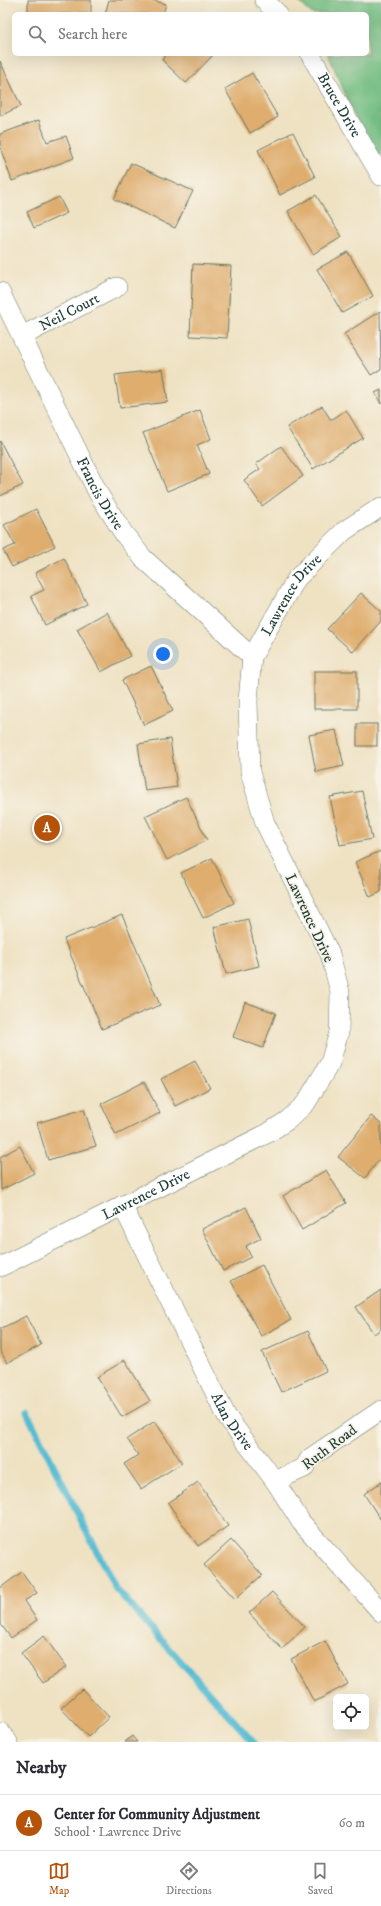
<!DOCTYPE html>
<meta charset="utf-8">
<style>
body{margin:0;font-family:"IM FELL DW Pica",serif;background:#f2f2f3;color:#2b2b33}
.controls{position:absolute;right:12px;bottom:12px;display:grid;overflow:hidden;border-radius:6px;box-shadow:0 4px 16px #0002}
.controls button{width:36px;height:36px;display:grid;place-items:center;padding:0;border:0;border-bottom:1px solid #e1e1e2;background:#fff;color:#2b2b33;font:20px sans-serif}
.you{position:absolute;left:163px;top:654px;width:14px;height:14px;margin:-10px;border:3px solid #fff;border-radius:50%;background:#1a73e8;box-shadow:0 0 0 6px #1a73e833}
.badge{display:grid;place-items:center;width:26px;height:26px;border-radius:50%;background:#b45309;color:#fff;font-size:13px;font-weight:700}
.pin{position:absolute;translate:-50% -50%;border:2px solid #fff;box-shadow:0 1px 4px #0006}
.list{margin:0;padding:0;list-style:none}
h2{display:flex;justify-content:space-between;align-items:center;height:52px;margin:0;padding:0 16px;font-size:17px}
h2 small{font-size:13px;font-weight:400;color:#7c7c81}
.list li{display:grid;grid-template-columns:26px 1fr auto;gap:12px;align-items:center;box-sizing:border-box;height:56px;padding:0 16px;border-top:1px solid #e1e1e2}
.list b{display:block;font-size:15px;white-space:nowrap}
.list p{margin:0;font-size:13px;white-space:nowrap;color:#7c7c81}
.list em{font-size:13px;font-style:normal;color:#7c7c81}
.icon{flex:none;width:22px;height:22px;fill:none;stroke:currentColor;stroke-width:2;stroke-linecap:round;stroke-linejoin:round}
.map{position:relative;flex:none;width:381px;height:1742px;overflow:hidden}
.search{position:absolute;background:#fff;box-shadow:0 4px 16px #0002;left:12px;right:12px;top:12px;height:44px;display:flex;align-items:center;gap:10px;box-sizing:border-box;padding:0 14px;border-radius:6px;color:#7c7c81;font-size:15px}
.sheet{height:108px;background:#fff}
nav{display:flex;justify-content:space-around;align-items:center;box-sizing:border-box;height:56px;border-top:1px solid #e1e1e2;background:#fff;font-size:11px;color:#7c7c81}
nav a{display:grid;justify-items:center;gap:2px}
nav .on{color:#b45309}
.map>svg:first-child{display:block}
</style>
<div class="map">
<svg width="381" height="1742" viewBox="0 0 381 1742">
<rect width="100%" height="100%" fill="#f7f3e8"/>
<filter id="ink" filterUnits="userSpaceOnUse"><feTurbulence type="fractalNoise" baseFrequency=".025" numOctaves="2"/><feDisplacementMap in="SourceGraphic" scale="8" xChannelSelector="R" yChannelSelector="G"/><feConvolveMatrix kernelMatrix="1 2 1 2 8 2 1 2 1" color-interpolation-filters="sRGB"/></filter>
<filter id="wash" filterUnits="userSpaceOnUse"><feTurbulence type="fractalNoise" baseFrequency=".012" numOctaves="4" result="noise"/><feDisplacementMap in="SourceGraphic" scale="16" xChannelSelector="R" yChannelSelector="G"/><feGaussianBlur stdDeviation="0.9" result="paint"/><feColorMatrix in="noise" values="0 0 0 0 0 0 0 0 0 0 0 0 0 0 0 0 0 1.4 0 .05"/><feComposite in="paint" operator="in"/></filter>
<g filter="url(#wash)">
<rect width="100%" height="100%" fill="#efe2c3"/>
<!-- forest -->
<path fill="#75bd82" stroke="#4a7d5b" d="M297,0h84v162l-27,-47 -26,-61h39v-40h-55z"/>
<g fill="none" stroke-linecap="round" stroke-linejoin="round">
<!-- stream -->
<path stroke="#55bcd2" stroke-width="7" d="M27,1413l89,176 137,153"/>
</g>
<g id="blocks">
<!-- building -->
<g fill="#dfad6e">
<rect x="28" y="0" width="63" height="14"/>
<path d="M109,0h43l14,4 -3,10h-58z"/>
<path d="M167,54h47l-28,29 -24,-23z"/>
<path d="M0,61l21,45 -21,10z"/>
<path d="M252,73l26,44 -28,16 -25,-44z"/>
<path d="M39,120l8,22 19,-6 8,22 -62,23 -12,-34v-13z"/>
<path d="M293,132l22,45 -35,18 -22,-45z"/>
<path d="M131,163l62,28 -18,37 -61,-29z"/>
<path d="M316,195l26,42 -29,17 -25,-43z"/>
<path d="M59,197l8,16 -33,15 -7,-16z"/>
<path d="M348,252l25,44 -31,17 -25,-44z"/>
<path d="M193,264l38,2 -4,72 -37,-2z"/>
<path d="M380,311l1,58 -10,6 -27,-41z"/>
<path d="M163,369l5,33 -48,6 -5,-33z"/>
<path d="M381,390v14l-6,-11z"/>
<path d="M322,406l9,14 15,-10 17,28 -50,31 -26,-42z"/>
<path d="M200,410l11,29 -14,6 12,29 -42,17 -24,-58z"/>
<path d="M0,441l23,44 -23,11z"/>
<path d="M281,446l22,30 -41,30 -18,-26 16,-11 -4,-5z"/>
<path d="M36,509l19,37 -43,21 -9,-17 12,-5 -11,-20z"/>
<path d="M64,558l23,46 -42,21 -14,-29 13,-6 -9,-17z"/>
<path d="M361,593l20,18v10l-28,31 -26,-23z"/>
<path d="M107,612l23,44 -29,16 -24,-43z"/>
<path d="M151,666l22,45 -29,14 -22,-45z"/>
<rect x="314" y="671" width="43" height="38"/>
<rect x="357" y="724" width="20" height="22"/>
<path d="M336,730l8,36 -28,6 -7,-37z"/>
<path d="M170,739l7,48 -32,4 -7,-47z"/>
<path d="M362,791l10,48 -32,6 -10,-48z"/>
<path d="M186,797l21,43 -40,20 -22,-44z"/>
<path d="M381,851v41l-11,5 -15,-35z"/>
<path d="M212,858l22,45 -31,15 -22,-45z"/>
<path d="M122,915l38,90 -58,24 -38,-90z"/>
<path d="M248,919l11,47 -33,8 -12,-47z"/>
<path d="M245,1002l31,11 -13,35 -30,-11z"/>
<path d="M195,1061l15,27 -35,18 -14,-27z"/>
<path d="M144,1082l16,31 -44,22 -15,-31z"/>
<path d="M84,1109l12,37 -48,14 -11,-37z"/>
<path d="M371,1116l10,8v33l-16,21 -27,-21z"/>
<path d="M20,1146l14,27 -33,17 -1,-33z"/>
<path d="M326,1170l20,33 -44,27 -19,-34z"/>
<path d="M246,1207l15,31 -15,8 5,11 -28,14 -21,-42z"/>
<path d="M262,1265l29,55 -30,16 -30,-55z"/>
<path d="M381,1290v39l-7,5 -18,-27z"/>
<path d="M26,1316l15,29 -34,18 -7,-13v-21z"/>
<path d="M308,1331l18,40 -45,21 -19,-40z"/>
<path d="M125,1360l25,41 -28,16 -25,-40z"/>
<path d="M155,1421l27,42 -41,26 -17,-25 14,-9 -11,-16z"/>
<path d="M198,1482l30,44 -30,20 -30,-43z"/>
<path d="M381,1482v38l-17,-26z"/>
<path d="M231,1540l31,35 -27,24 -31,-34z"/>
<path d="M22,1572l15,21 -13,8 13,19 -26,18 -11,-15v-35z"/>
<path d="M272,1592l33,35 -23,22 -33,-36z"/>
<path d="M44,1636l22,31 -23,16 -22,-30z"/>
<path d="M325,1641l23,43 -34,18 -23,-43z"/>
<path d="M82,1689l27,28 -21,20 -27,-29z"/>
<path d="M132,1736l5,6h-12z"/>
</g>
</g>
</g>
<g filter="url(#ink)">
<use href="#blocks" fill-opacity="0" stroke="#687766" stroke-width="1"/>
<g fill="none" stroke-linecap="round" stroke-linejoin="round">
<!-- minor casing -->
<g stroke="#687766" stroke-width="20">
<g id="minor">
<path d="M264,0l14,14"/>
<path id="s1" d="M310,54l71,122"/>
<path id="s2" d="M0,292l98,201 26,41 19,24 109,99"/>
<path id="s3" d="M22,336l95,-49"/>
<path id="s4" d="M122,1205l105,212 48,64 26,41 80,90"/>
<path id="s5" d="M0,1267l268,-134 20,-13 18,-17 24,-40 9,-31 1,-40 -10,-38 -65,-131 -15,-51 -2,-71 4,-44 45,-79 47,-47 37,-24"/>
<path d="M275,1481l29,-13 6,-10 71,-48"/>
<path d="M0,1732l8,10"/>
</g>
</g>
<!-- minor -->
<use href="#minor" stroke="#fff" stroke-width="19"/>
</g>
</g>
<g text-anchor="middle" stroke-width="3.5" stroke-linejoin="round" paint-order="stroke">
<!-- street labels -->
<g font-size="15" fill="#1f3d34" stroke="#f7f3e8">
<text dy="5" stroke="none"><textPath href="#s1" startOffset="59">Bruce Drive</textPath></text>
<text dy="5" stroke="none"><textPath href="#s3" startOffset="53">Neil Court</textPath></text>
<text dy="5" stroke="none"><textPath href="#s2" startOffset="225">Francis Drive</textPath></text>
<text dy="5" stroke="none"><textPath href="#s5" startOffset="895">Lawrence Drive</textPath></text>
<text transform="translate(310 918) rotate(65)" y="5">Lawrence Drive</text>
<text dy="5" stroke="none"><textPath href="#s5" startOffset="163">Lawrence Drive</textPath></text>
<text dy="5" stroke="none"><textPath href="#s4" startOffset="243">Alan Drive</textPath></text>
<text transform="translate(329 1447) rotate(-37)" y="5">Ruth Road</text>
</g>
</g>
</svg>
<div class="controls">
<button><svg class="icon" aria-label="locate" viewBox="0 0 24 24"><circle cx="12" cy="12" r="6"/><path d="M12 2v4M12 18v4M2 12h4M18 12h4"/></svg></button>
</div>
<div class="you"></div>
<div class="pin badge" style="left:47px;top:828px">A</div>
<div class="search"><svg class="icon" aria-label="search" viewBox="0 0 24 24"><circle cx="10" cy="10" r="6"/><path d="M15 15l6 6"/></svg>Search here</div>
</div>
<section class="sheet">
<h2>Nearby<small></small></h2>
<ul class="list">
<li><span class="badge">A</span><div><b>Center for Community Adjustment</b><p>School · Lawrence Drive</p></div><em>60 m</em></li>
</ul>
</section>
<nav>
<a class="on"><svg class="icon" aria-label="map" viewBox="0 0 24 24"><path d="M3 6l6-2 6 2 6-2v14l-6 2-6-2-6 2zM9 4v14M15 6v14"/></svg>Map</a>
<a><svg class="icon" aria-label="directions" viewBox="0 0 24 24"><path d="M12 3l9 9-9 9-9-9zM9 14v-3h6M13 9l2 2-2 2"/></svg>Directions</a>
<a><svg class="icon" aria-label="saved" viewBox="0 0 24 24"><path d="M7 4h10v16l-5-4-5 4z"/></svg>Saved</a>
</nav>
